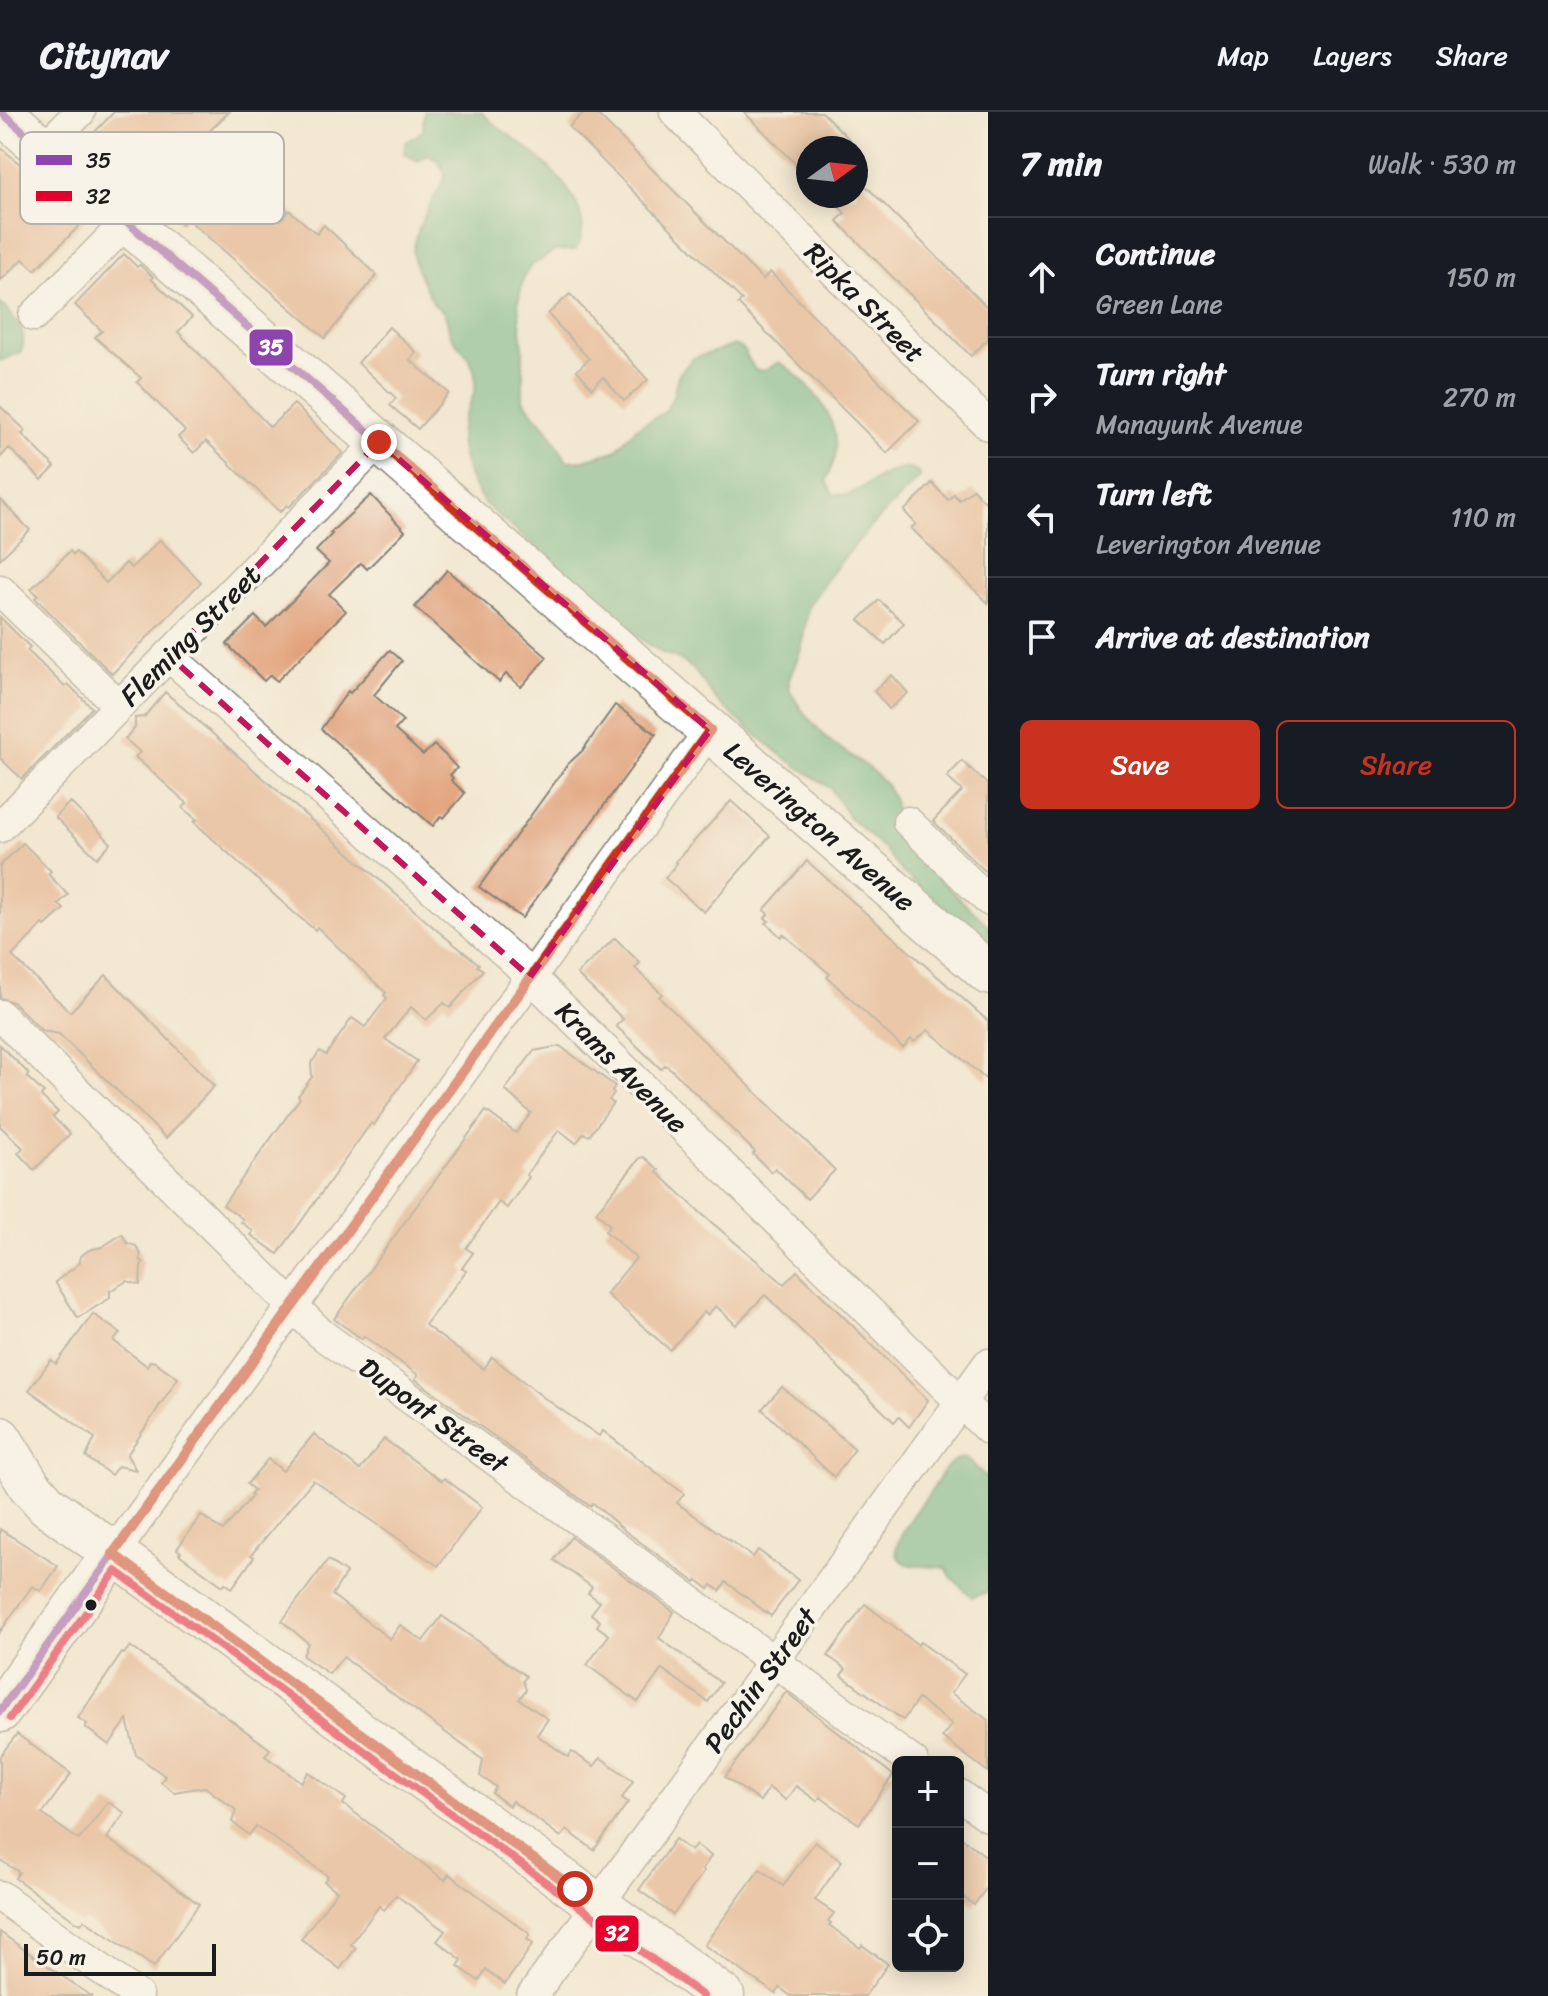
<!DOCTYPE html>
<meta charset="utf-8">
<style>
body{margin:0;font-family:Sriracha,sans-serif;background:#20242c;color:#f1f3f6}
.controls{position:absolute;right:24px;bottom:24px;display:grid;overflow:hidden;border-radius:12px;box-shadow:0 4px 20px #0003}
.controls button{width:72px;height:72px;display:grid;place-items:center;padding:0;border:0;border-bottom:2px solid #363941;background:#171b24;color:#f1f3f6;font:40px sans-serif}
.compass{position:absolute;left:796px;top:24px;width:72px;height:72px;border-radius:50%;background:#171b24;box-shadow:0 4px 20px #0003;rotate:75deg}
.scale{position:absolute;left:24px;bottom:20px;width:192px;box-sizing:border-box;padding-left:8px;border:4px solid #1c1c1c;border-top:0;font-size:22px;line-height:28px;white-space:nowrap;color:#1c1c1c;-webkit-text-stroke:6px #f7f3e8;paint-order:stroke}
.stop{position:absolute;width:24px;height:24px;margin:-18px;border:6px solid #c8321e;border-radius:50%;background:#fff}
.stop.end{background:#c8321e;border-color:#fff;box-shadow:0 2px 8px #0008}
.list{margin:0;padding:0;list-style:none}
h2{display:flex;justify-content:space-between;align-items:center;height:104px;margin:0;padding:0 32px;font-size:34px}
h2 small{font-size:26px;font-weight:400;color:#9ea1a6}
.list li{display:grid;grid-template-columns:52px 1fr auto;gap:24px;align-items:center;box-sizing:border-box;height:120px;padding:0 32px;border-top:2px solid #363941}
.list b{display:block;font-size:30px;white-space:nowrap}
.list p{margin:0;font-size:26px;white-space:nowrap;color:#9ea1a6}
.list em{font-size:26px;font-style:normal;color:#9ea1a6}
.actions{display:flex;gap:16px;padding:24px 32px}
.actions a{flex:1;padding:18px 0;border:2px solid #c8321e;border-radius:12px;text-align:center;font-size:28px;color:#c8321e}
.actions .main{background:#c8321e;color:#fff}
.icon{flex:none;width:44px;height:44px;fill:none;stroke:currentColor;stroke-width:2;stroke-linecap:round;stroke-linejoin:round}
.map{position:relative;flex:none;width:988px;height:1884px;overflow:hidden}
header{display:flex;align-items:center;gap:48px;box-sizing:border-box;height:112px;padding:0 40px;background:#171b24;border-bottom:2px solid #363941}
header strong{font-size:38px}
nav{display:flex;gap:44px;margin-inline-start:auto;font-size:28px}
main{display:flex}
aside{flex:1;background:#171b24}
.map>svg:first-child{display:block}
</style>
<header>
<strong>Citynav</strong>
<nav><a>Map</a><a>Layers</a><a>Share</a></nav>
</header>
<main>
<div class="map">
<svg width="988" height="1884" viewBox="0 0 988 1884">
<rect width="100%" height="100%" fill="#f7f3e8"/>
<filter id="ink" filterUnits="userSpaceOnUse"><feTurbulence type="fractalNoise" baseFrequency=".0125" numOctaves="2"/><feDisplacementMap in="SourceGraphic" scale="16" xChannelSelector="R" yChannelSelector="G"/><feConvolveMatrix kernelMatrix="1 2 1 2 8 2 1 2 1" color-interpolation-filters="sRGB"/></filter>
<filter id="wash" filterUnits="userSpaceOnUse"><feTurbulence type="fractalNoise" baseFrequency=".006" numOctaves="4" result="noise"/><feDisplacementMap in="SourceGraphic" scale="32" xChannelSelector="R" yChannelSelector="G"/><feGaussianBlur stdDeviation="1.8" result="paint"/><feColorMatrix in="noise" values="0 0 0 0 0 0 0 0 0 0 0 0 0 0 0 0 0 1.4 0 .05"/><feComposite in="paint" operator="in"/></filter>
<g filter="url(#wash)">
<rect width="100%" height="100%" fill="#f2e7d0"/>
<!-- forest -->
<g fill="#5fb07b" stroke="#3e664c" stroke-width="2">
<path d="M424,0c10,0 50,0 56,0 6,3 13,12 19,16 33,22 105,75 77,122l-21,1 -24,15 -7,10 -6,27 5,45v52l26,31 18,30 16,-1 32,-9 21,-23 29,-16 8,-16 5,-21 15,-17 42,-13 8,4 12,21 9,1 15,-9c31,20 62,55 56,95 -2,8 -6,16 -9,24l7,13c1,0 12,1 13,1 23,-6 49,-39 73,-22l1,4 -55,56 -35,42 -21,30 -8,45 -12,30v9l12,20 26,30 42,29 16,15 9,17 6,31 11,16 28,32 49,46v21l-85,-73 -19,-24 -36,-33 -18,-28 -42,-28 -43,-34 -28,-25 -24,-32 -14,-10 -17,-6 -29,-19 -149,-131c-15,-23 -31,-58 -20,-86 7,-16 15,-29 10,-47 -5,-16 -11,-18 -20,-30 -7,-8 -5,-20 -11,-28 -3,-3 -7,-5 -9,-8 -5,-8 -22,-43 -21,-51 3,-29 21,-53 33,-78l-8,-14 -10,-6 -10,6 -14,-7 1,-11 18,-12z"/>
<path d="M0,191c13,13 30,28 21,49l-21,9z"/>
<path d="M966,1346l22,21v113l-16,5 -21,-20 -5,-9c-15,-4 -37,3 -48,-11 -10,-12 26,-56 33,-66 8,-10 11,-23 23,-30 4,-3 7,-2 12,-3z"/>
</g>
<g id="blocks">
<!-- building -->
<g fill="#e1a078">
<path d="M114,0h115l-34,33 86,75 8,-10 28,24 7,-9 53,50 -52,63 -139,-120 -5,6 -92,-86z"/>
<path d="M584,0h11l168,168 7,-8 149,149 -32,32 -149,-149 4,-4 -173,-173z"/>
<path d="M744,0h78l36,36h-50v28z"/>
<path d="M0,35l85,73 -50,50 -12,-11 -23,22z"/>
<path d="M856,64l132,132v31l-17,17 -134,-135 8,-8 -17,-17h28z"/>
<path d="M124,142l13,13 3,-2 13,12 -2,2 41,38 -14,15 92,95 24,-23 49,49 -54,54 -2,-2 -7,7 -74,-71 -12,12 -16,-16 7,-6 -48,-49 4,-4 -46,-41 7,-6 -27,-26z"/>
<path d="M570,182l78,86 -24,21 -21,-24 -11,11 -15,-18 12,-11 -41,-45z"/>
<path d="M389,215l27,25 -6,8 39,33 -31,36 -26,-22 -2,-2 6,-7 -38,-35z"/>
<path d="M0,294l26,25 -4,3 33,33 -13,13 -33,-32 -9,10z"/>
<path d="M932,371l16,17 6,-6 5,6 14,-11 15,16v98l-77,-75 5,-4 -12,-13z"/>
<path d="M371,383l34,36 -38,38 -6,-6 -32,31 17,17 -69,70 -7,-6 -6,6 -37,-37 28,-28 11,11 29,-29 34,-35 -13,-12 16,-17 -2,-1z"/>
<path d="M0,387l30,31 -30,29z"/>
<path d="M160,428l41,42 -89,92 -77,-76 3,-3 -7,-6 39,-38 3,4 3,-3 30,31 20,-20 5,5z"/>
<path d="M447,458l100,87 -26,30 -15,-13 -7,8 -84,-75z"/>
<path d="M879,488l25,23 -19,21 -26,-24z"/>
<path d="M0,505l30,30 -3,3 38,37 3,-3 24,24 -70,71 -22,-21z"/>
<path d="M390,538l12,11 -28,34 29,26 -8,9 28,25 11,-10 11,10 12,13 -7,7 3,3 -2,2 14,13 -21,25 -3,-2 -8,10 -112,-97 27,-38 2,2z"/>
<path d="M892,563l16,18 -19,16 -15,-18z"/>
<path d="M165,580l274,240 40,32 -2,2 6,4 -33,38 -6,-5 -18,17 -15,-13 -26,32 32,22 -43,64 -3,-2 -93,131 -27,-19 2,-4 -12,-9 2,-3 -20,-14 77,-107 -2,-2 14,-19 -1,-14 9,-12 6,4 26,-37 13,9 22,-29 -3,-3 2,-2 -69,-66 -2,3 -23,-19 -98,-89 3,-2 -14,-12 4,-5 -52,-46 5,-5 -15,-13 10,-11v-10l9,-1z"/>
<path d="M615,593l41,29 -134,184 -43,-31 89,-123 14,-13z"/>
<path d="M962,649l26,24v89l-55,-53 29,-30 -15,-14z"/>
<path d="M731,689l39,35 -66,76 -39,-34 12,-15 -2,-1z"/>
<path d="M70,690l41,41 -14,15 -42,-41z"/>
<path d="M23,731l28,28 -3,3 20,21 -10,9 6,5 -19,17 -2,-2 -31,32 58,56 36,-37 108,111 -48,52 -107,-104 -17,-3 -29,-29 -13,-4v-132z"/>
<path d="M807,749l181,160v60l-60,-51 -14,12 -3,-3 -8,9 -76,-71 3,-3 -47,-40 -2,3 -15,-14 3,-2 -4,-3 3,-4 -4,-4z"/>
<path d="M615,826l25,25 -5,5 27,26 -3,3 176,173 -28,29 -32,-31 -4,4 -18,-18 2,-2 -84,-83 -6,-4 -4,4 -27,-26 -18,-17 7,-7 -46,-45z"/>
<path d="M0,933l29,29 -2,3 17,16 -3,3 17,16 -5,5 17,17 -36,36 -16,-17 5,-5 -23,-22z"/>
<path d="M560,934l55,40 -3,5 2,2 -5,7 4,3 -24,33 -5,-3 -8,10 -17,-13 -33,45 3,2 -22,31 -8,-6 -33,46 7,5 -11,15 4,3 -41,54 59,44 8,-12 51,40 56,39 4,-5 81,63 -7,9 76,54 5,-7 40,30 -27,36 -45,-34 -6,9 -8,-6 -3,4 -12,-9 -2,2 -70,-51 -32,-28 -3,3 -175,-127 3,-4 -54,-39 -2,3 -28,-20 152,-208 30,22 15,-20 -26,-23 29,-39z"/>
<path d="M644,1045l15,13 -2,2 46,43 81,69 13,-13 131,129 -19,27 -10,-10 -5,5 -129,-127 -29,30 -20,-19 -9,9 -3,-3 -34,38 -64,-56 30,-36 -31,-27 5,-6 -14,-13 44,-54z"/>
<path d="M122,1122l5,9 9,3 5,8 -1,5 4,4 -3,2 -1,20 -13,-4 -17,10v7l-32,20 -23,-36 24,-18 2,-8 8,-6 13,-3z"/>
<path d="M93,1202l27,19 -6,8 33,25 3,-5 5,1 23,16 -51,77 9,15 -18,-4 -7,9 -25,-18 9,-19 -66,-48 22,-30 5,4z"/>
<path d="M782,1275l73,62 -21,28 -72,-68z"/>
<path d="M314,1322l46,36 24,-31 58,42 2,-3 38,29 -44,59 -125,-86 -62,75 3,2 -22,31 -7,-5 -2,3 -44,-32 2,-2 -4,-3 24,-34 22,16 29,-35 -2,-2 4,-4 -7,-6 21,-25 15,12z"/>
<path d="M0,1417l58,37 -17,25 -9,-5 -32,46z"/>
<path d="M571,1425l103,75 -15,26 62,45 -13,19 -46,-33 -24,33 -51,-37 22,-30 -12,-9 3,-5 -9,-7 9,-12 -12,-9 4,-6 -38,-27z"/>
<path d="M328,1448l18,13 -14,22 58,44 10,-14 23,16 19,-25 84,60 -3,5 3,9 -7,9 29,20 -11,16 31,22 4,-5 22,14 7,-8 32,23 -11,17 6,4 -34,48 -27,-20 -6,7 -49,-36 -3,5 -17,-13 4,-6 -16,-11 3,-16 -140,-103 -14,17 -26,-18 5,-13 -26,-22z"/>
<path d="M865,1492l53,41 2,-3 45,32 -14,19 37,27v52l-46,-35 10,-13 -34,-25 -15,21 -62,-45 5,-6 -18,-13z"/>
<path d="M130,1534l140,103 -5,7 36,26 7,-10 38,27 -3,5 102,76 4,-6 81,60 -3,5 6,5 -28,40 -19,-14 -7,11 -21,-15 4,-6 -25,-19 8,-10 -49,-36 -12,15 -5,-4 -28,38 5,4 -16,21 -39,-30 36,-48 -13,-10 4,-5 -72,-50 -7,9 -17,-13 4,-12 -31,-23 -31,5 -13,-10 4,-6 -29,-21 -9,-35 -18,25 -24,-18 2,-3 -9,-6 44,-65 2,1z"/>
<path d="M786,1580l107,83 -34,49 -39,-27 -3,4 -21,-15 -10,14 -17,-12 -9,13 -35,-24z"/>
<path d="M17,1622l54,40 -29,40 37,26 29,-38 17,11 -18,25 92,66 -45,63 -70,-47 -3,4 -9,-5 -57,-41 4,-6 -19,-12v-104z"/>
<path d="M958,1723l30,23v28l-14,19 -16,-12z"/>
<path d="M675,1727l16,12 5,-6 15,11 -9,14 2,1 -31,44 -34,-25z"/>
<path d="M815,1730l27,19 -27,39 19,13 -6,8 3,2 -2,2 31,23 2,-3 26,19 -23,32h-74l-11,-8 -4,6 -72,-49 56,-76 23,17z"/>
<path d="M0,1820l36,26 55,38h-91z"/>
</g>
</g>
</g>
<g filter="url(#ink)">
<use href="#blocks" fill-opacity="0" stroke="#878276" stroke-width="2"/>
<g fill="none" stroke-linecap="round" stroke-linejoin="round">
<!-- street casing -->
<g stroke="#878276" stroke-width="33">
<g id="street">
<path d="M675,0l313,313"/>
<path d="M43,37l37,-37"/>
<path d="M34,204l92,-93"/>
<path d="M0,478l119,116"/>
<path d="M169,544l348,307 471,466"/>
<path d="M908,710l80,78"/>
<path d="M0,715l379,-385"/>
<path d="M0,903l321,319 592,428"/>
<path d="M113,1442l597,-824"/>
<path d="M958,1682l30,22"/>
<path d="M0,1784l138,100"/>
<path d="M532,1884l456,-632"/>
</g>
</g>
<!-- secondary casing -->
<g stroke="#878276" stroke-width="45">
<g id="secondary">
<path d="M1,0l987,861"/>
<path d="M0,1326l30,48 17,19 676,491"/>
<path d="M0,1599l113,-157"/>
</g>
</g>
<!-- street -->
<use href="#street" stroke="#fff" stroke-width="30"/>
<!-- secondary -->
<use href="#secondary" stroke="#fff" stroke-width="42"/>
<!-- bus-1 casing -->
<g stroke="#f7f3e8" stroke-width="14">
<path id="bus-1" d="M0,1599l710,-981 -709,-618"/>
</g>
<!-- bus-2 casing -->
<g stroke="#f7f3e8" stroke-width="14">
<path id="bus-2" d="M10,1606l106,-147 587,425"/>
</g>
<!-- bus-1 -->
<use href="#bus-1" stroke="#8e44ad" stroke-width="8"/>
<!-- bus-2 -->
<use href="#bus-2" stroke="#e4002b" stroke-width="8"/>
</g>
</g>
<g fill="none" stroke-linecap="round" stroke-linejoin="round" filter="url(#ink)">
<!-- route -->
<path stroke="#c8321e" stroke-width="10" d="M379,330l331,288 -597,824 462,335"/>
</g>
<!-- marked area -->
<path d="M0 0H988V1884H0ZM379,330l331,288 -180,247 -361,-321z" fill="#f2e7d0" fill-opacity=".55" fill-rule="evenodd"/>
<path fill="none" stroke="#c2185b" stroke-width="6" stroke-dasharray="16 10" stroke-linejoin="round" d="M379,330l331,288 -180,247 -361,-321z"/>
<!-- markers -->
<circle fill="#1c1c1c" stroke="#f7f3e8" stroke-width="3" cx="91" cy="1493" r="7"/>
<g text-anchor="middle" stroke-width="7" stroke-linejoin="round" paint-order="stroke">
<!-- street labels -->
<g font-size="28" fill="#1c1c1c" stroke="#f7f3e8">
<text transform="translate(865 190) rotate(45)" y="10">Ripka Street</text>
<text transform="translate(190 523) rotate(-45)" y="10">Fleming Street</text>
<text transform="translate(820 714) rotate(41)" y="10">Leverington Avenue</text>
<text transform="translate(622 955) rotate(45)" y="10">Krams Avenue</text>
<text transform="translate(434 1303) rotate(36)" y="10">Dupont Street</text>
<text transform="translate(760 1568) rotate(-54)" y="10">Pechin Street</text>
</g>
</g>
<!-- legend -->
<rect x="20" y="20" width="264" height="92" rx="12" fill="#f7f3e8" stroke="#b5b2ab" stroke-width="2"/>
<rect x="36" y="43" width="36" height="10" fill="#8e44ad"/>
<rect x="36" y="79" width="36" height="10" fill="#e4002b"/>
<g font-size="22" fill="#1c1c1c">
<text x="86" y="56">35</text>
<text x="86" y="92">32</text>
</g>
<g stroke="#f7f3e8" stroke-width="3">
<rect x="248" y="216" width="46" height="39" rx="8" fill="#8e44ad"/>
<rect x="594" y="1802" width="46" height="39" rx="8" fill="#e4002b"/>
</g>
<g font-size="22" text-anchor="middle" font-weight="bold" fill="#fff">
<text x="271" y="243">35</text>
<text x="617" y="1829">32</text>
</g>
</svg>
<div class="controls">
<button>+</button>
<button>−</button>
<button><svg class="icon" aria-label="locate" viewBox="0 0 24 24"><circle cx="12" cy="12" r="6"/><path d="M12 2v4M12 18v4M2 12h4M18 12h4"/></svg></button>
</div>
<svg class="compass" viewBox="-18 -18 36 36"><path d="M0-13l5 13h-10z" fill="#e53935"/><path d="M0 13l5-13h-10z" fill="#9ea1a6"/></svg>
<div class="scale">50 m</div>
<div class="stop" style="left:575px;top:1777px"></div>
<div class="stop end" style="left:379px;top:330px"></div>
</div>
<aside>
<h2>7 min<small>Walk · 530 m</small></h2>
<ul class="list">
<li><svg class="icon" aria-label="ahead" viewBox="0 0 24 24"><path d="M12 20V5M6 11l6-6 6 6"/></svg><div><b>Continue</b><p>Green Lane</p></div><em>150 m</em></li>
<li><svg class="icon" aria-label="right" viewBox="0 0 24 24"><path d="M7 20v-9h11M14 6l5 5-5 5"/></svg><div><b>Turn right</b><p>Manayunk Avenue</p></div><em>270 m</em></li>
<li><svg class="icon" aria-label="left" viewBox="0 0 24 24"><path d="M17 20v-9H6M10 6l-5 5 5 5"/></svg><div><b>Turn left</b><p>Leverington Avenue</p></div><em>110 m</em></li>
<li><svg class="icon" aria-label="arrive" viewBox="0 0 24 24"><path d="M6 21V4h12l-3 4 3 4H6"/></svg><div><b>Arrive at destination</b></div></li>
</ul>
<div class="actions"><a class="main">Save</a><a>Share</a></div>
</aside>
</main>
